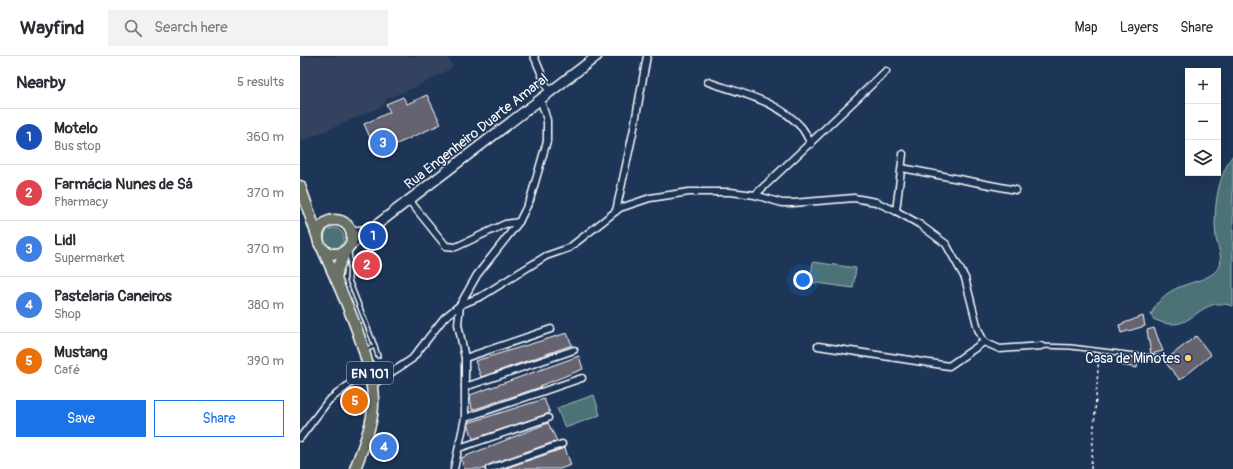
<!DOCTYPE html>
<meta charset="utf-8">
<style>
body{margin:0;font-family:Pangolin,sans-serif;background:#f2f2f3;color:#2b2b33}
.controls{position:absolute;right:12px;top:12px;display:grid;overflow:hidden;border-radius:0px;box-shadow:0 4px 16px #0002}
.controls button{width:36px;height:36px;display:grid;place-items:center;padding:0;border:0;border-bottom:1px solid #e1e1e2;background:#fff;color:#2b2b33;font:20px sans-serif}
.you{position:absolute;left:503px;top:224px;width:14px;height:14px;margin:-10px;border:3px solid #fff;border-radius:50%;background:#1a73e8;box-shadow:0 0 0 6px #1a73e833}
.badge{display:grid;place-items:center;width:26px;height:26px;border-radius:50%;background:#1a73e8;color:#fff;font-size:13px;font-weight:700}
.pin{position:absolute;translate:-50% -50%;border:2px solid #fff;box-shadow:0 1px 4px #0006}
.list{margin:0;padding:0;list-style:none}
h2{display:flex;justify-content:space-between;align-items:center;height:52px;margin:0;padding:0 16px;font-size:17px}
h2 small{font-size:13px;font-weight:400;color:#7c7c81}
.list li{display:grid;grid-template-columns:26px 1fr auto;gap:12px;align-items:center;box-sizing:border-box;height:56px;padding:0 16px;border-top:1px solid #e1e1e2}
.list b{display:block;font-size:15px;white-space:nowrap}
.list p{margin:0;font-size:13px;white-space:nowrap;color:#7c7c81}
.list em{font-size:13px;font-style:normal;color:#7c7c81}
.actions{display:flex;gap:8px;padding:12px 16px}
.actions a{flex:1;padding:9px 0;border:1px solid #1a73e8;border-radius:0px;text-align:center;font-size:14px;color:#1a73e8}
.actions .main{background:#1a73e8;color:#fff}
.icon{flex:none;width:22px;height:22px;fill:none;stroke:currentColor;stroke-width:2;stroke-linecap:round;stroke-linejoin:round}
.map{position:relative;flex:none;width:933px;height:413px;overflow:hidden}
header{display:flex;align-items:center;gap:24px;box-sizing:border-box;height:56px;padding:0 20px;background:#fff;border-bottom:1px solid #e1e1e2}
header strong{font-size:19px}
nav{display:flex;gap:22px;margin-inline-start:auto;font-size:14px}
.search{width:280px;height:36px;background:#f2f2f3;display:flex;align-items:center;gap:10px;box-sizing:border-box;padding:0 14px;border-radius:0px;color:#7c7c81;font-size:15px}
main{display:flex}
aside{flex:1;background:#fff}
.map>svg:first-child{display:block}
</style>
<header>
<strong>Wayfind</strong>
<div class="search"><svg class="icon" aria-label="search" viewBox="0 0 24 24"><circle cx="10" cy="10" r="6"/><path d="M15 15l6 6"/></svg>Search here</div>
<nav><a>Map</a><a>Layers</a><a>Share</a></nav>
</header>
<main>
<aside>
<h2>Nearby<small>5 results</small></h2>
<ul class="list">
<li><span class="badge" style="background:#1a4fb4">1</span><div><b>Motelo</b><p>Bus stop</p></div><em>360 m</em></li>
<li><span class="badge" style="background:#e0444e">2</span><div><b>Farmácia Nunes de Sá</b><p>Pharmacy</p></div><em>370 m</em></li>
<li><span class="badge" style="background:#3f7fe0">3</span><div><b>Lidl</b><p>Supermarket</p></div><em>370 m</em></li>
<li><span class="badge" style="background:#3f7fe0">4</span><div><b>Pastelaria Caneiros</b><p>Shop</p></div><em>380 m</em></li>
<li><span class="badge" style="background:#e8710a">5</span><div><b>Mustang</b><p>Café</p></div><em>390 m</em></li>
</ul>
<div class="actions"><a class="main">Save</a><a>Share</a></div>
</aside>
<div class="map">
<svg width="933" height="413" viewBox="0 0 933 413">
<rect width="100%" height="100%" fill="#1d3557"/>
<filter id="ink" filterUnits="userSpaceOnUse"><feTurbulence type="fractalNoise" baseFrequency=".025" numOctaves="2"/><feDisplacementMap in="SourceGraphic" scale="8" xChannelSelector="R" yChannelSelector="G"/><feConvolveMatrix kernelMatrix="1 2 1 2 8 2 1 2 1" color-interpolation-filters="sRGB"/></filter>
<g filter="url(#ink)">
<!-- built -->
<path fill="#33435e" d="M0,0h147l6,11 -32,18 -35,14 -3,7 -83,36z"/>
<!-- green -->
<g fill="#4c7377" stroke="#a6b9bb">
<path d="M933,99v151c-5,-1 -10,-3 -16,-2 -25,4 -29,31 -64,15l-2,-4c15,-38 55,-27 68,-48 5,-8 -2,-21 -3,-29 -3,-27 1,-61 17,-83z"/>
<circle cx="34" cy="182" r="10"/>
<path d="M513,206l43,6 -3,20 -43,-6z"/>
<path d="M294,339l6,20 -35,13 -8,-20z"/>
</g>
<!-- building -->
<g fill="#656370" stroke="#fff">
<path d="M127,39l14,29 -64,29 -13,-29 26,-12 -4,-8 17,-7 4,7z"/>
<path d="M843,260l2,10 -24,7 -2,-8z"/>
<path d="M854,272l9,23 -12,3 -4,-24z"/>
<path d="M267,277l5,12 -91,32 -6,-16z"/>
<path d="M896,280l15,19 -31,25 -16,-19z"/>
<path d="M279,300l4,13 -43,17 1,1 -69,23 -2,-15z"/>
<path d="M821,300l17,2 -1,10 -17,-3z"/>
<path d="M244,343l6,14 -77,26 -5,-16z"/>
<path d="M248,367l9,18 -69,24 -3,4h-21l-3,-11z"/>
<path d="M265,392l6,17 -11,4h-57z"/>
</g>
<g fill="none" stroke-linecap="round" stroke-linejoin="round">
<!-- service casing -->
<g stroke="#fff" stroke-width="6">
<g id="service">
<path d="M49,195l1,9 -1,20 26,66 -10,4"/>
<path d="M75,290l3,10"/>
<path d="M741,290l30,1 88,11"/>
</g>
</g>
<!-- minor casing -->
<g stroke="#fff" stroke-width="9">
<g id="minor">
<path d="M234,0l15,36"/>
<path d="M408,26c32,11 71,19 94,46 3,4 6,10 9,16"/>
<path d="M602,112l114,22"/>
<path d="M455,139l131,-124"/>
<path d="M109,144l37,46 10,1 49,-23 14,-2"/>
<path d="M316,155l17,-78 14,-77"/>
<path d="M596,155l7,-57"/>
<path d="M518,290l131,20 35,-24"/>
<path d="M165,302l86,-29"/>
<path d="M72,329l40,-26 32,-41 16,-13 22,-9 64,-40 23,-8 51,-40 30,-10 39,-6h41l25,3 27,8h11l61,-5 22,4 20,9 23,13 27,20 19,34 13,51 6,13 16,7 41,-3"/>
<path d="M165,331l109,-37"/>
<path d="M165,362l117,-40"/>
<path d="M0,382l28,-37 41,-32"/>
<path d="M159,392l89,-30"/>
<path d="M154,413l11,-51v-60l-7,-34 2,-19 17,-30 42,-53 11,-22 17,-59v-21l-7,-22"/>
<path d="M189,413l73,-25"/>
</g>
</g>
<!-- secondary casing -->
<g stroke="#fff" stroke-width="12">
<g id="secondary">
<path d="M50,174l6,2 13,-2"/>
<path d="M49,190l248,-190"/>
</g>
</g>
<!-- primary casing -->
<g stroke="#fff" stroke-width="13">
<g id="primary">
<path d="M0,130l18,52"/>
<circle cx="35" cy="181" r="17"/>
<path d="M23,194c19,43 57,120 49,166 -3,18 -11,36 -17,53"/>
<path d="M36,223l2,-11 8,-18"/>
</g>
</g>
<!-- path -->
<path stroke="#fff" stroke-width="1.5" stroke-dasharray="3 3" stroke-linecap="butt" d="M791,413l8,-114"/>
<!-- service -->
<use href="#service" stroke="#1d3557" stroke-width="3"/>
<!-- minor -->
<use href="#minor" stroke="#1d3557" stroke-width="6"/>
<!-- secondary -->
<use href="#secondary" stroke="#1d3557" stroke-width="9"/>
<!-- primary -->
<use href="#primary" stroke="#6b7165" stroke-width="10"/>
</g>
</g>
<!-- markers -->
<circle fill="#ffd166" stroke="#1d3557" stroke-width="1.5" cx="888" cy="302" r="4"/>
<g text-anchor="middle" stroke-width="3" stroke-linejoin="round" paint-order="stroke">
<!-- shield labels -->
<rect fill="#1d3557" stroke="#bbc2cd" stroke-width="1" x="47" y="306" width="46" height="22" rx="3"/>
<g font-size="13" font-weight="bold" fill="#fff">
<text x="70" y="322">EN 101</text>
</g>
<!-- street labels -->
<g font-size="14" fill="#fff" stroke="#1d3557">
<text transform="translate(176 75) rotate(-38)" y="5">Rua Engenheiro Duarte Amaral</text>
</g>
<!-- poi labels -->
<g font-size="14" fill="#fff" stroke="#1d3557" text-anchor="end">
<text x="880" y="307">Casa de Minotes</text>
</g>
</g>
</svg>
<div class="controls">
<button>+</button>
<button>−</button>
<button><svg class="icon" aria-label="layers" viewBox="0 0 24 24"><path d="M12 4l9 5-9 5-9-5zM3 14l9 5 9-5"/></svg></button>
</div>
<div class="you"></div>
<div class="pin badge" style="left:73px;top:180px;background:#1a4fb4">1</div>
<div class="pin badge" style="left:67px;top:209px;background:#e0444e">2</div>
<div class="pin badge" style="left:83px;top:87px;background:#3f7fe0">3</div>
<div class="pin badge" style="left:84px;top:391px;background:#3f7fe0">4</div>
<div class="pin badge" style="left:55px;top:345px;background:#e8710a">5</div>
</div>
</main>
